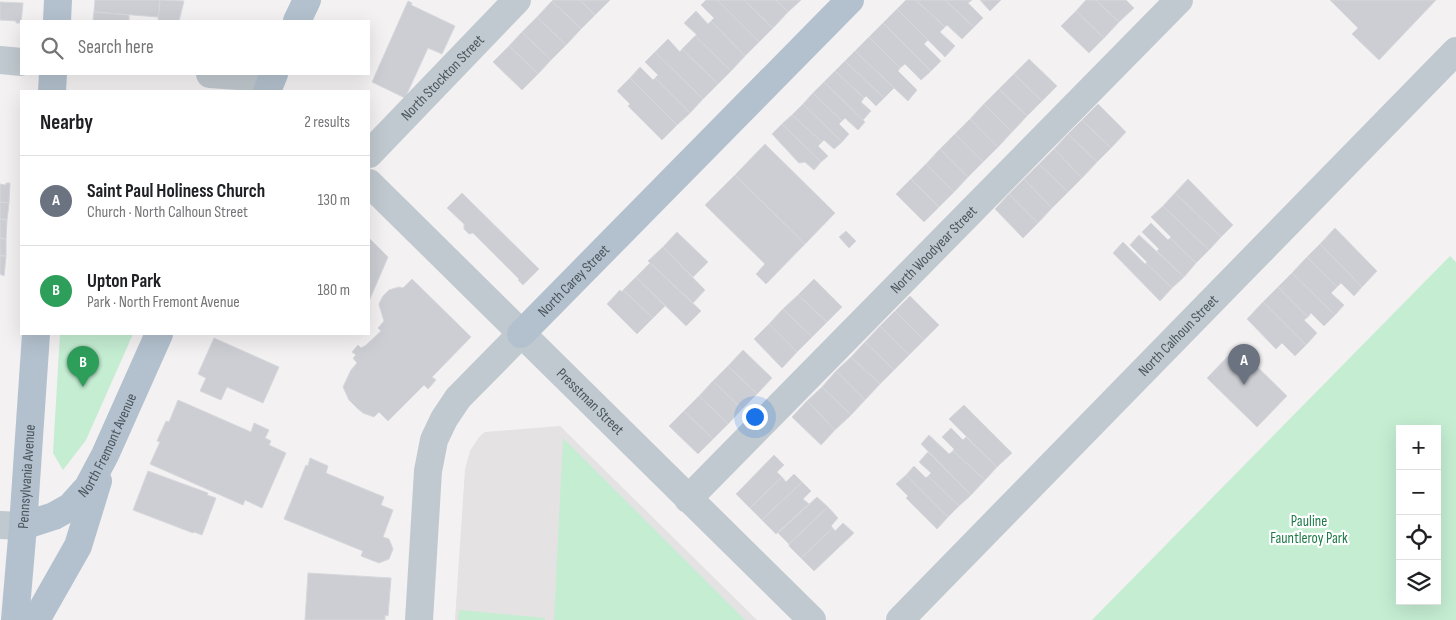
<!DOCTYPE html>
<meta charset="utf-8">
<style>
body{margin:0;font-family:"Sofia Sans Condensed",sans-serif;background:#f2f2f2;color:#202124}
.controls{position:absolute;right:15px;bottom:15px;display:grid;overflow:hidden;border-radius:0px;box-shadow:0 5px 20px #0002}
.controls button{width:45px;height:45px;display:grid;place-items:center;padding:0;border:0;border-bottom:1px solid #e0e0e0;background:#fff;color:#202124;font:25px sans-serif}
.you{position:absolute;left:754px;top:416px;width:18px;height:18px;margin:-12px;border:4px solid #fff;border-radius:50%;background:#1a73e8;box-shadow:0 0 0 8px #1a73e833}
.badge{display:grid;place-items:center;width:32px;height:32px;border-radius:50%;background:#267bd8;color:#fff;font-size:16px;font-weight:700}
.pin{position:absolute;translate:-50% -41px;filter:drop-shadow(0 1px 2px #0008)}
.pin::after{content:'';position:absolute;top:26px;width:18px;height:15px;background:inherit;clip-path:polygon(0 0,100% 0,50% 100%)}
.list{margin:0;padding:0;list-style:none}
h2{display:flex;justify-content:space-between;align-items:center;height:65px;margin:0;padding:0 20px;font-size:21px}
h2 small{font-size:16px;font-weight:400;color:#757577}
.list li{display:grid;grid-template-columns:32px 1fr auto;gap:15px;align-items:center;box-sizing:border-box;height:90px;padding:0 20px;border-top:1px solid #e0e0e0}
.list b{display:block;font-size:19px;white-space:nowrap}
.list p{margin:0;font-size:16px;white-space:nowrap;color:#757577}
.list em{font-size:16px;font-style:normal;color:#757577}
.icon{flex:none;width:28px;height:28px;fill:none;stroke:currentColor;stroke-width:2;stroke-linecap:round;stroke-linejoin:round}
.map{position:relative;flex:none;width:1456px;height:620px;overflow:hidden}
.search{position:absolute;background:#fff;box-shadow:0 5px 20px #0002;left:20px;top:20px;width:350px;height:55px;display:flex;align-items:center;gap:12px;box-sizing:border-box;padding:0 18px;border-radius:0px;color:#757577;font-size:19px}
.panel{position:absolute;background:#fff;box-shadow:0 5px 20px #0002;left:20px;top:90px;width:350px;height:245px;border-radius:0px}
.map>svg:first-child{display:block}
</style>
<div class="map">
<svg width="1456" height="620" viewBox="0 0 1456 620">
<rect width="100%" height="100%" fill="#f3f1f1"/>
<!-- education -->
<path fill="#e4e2e3" d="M560,426l197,194h-302l10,-151 5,-18 9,-14 6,-5z"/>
<!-- green -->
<g fill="#c4edd2" fill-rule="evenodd">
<path d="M1450,256l6,6v358h-364zM1400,429h37v172h-37z"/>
<path d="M60,334h73l-47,106 -23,30 -10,-17z"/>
<path d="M563,438l182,182h-191z"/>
<path d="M459,610l86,8v2h-87z"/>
</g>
<!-- building -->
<g fill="#ccced3" stroke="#d6d8dc">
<path d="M95,0h65l-1,17 -65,-5z"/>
<path d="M160,0l24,1 -5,20h-21z"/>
<path d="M553,0h27l15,15 -14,14 -29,-28z"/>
<path d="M580,0h30l-15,15z"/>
<path d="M706,0h11l42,42 -14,14 -34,-35 3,-3 -13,-13z"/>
<path d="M717,0h27l29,28 -14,14z"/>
<path d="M744,0h32l12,12 -15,16z"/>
<path d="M776,0h25l-13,12z"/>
<path d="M906,0h10l29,27 -5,5 15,14 -10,11 -48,-48z"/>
<path d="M916,0h29l29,27 -12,12 -15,-14 -2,2z"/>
<path d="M945,0h27l-4,3 15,15 -9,9z"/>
<path d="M980,0h21l-11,11z"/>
<path d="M1086,0h10l23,22 -15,16 -28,-27z"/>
<path d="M1096,0h30l8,8 -15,14z"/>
<path d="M1330,0h106l-57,60 -27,-26 6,-6z"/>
<path d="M408,1l4,2 -1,2 44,21 -13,28 -14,-6 -23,50 -33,-16z"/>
<path d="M552,1l29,28 -15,16 -29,-28z"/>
<path d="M0,2l23,1 -2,20h-5v-2l-16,-1z"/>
<path d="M897,9l31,31 -4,4 17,17 -10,10 -48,-48z"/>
<path d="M696,11l12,13 3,-3 34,35 -14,15 -36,-35 2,-1 -13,-12z"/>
<path d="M1076,11l28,27 -15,15 -28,-27z"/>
<path d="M94,12l35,3v6h-36z"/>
<path d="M537,17l29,28 -15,15 -29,-28z"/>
<path d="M883,23l48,48 -10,9 -16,-16 -5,4 -31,-31z"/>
<path d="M522,32l29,28 -13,14 -29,-28z"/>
<path d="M695,36l36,35 -13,13 -36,-35z"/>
<path d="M869,37l31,31 -2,3 19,19 -9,11 -53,-50z"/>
<path d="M668,39l12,13 2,-3 36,35 -15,15 -48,-47z"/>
<path d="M509,46l29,28 -16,16 -29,-28z"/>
<path d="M855,51l39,37 -10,10 -39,-37z"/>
<path d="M655,52l48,47 -13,14 -35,-35 3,-3 -13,-13z"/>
<path d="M1029,59l28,27 -15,15 -28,-27z"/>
<path d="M845,61l39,37 -8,8 -10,-10 -2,2 -29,-27z"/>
<path d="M640,67l13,13 2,-2 35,35 -13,12 -47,-47z"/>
<path d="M835,71l29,27 -3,4 10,9 -8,9 -39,-38z"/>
<path d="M1014,74l28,27 -15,15 -28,-27z"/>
<path d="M630,78l47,47 -15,15 -34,-34 2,-2 -13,-13z"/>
<path d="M824,82l41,40 -7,8 -13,-12 -3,3 -29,-28z"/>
<path d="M999,89l28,27 -15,16 -28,-28z"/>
<path d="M813,93l29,28 -3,3 10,10 -7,8 -39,-38z"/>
<path d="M803,104l39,38 -8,7 -10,-9 -2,2 -30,-27z"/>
<path d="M984,104l28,28 -14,15 -28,-28z"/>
<path d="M1098,104l28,28 -15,16 -29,-28z"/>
<path d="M792,115l30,27 -4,4 10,10 -7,6 -39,-38z"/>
<path d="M970,119l28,28 -15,15 -28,-28z"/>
<path d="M1082,120l29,28 -14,14 -29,-28z"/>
<path d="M782,124l39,38 -7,8 -9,-8 -6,1 -27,-29z"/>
<path d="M955,134l28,28 -15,15 -28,-28z"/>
<path d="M1068,134l29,28 -15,16 -28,-29z"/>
<path d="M765,144l70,69 -30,31 -70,-69z"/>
<path d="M940,149l28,28 -14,15 -28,-28z"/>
<path d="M1054,149l28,29 -14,14 -29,-28z"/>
<path d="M926,164l28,28 -15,15 -28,-28z"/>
<path d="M1039,164l29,28 -16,16 -28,-29z"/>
<path d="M735,175l70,69 -39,40 -10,-10 9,-10 -60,-59z"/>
<path d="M911,179l28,28 -15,15 -28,-28z"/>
<path d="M1024,179l28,29 -14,15 -29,-29z"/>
<path d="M1188,179l45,46 -12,12 -46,-44z"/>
<path d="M6,183h4l-1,20 -9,-1v-18l6,1z"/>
<path d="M462,193l77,76 -16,16 -5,-5 1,-1 -46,-46 -4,1 -5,-5v-5l-17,-16z"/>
<path d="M1175,193l46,44 -12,13 -46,-44z"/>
<path d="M1009,194l29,29 -15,15 -28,-29z"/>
<path d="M0,202l9,1 -2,17 -7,-1z"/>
<path d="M1163,206l46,44 -13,13 -26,-25 1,-1 -20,-20z"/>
<path d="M0,219l7,1 -1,19 -6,-1z"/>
<path d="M1151,223l17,17 2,-2 26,25 -12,14 -27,-26 2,-2 -17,-17z"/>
<path d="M1335,228l42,43 -15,16 -42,-43z"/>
<path d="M846,231l10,10 -7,7 -10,-11z"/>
<path d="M677,232l31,30 -15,15 -30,-30z"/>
<path d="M1139,235l45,42 -12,11 -26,-25 1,-1 -17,-17z"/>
<path d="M0,238l6,1v17h-6z"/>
<path d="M369,238l19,19 -19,44z"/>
<path d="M1123,242l22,22 1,-1 26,25 -12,13 -47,-48z"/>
<path d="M1320,244l42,43 -8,9 -13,-13 -4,4 -30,-30z"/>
<path d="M663,247l42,43 -12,13 -45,-42z"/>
<path d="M0,256h6l-2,20 -4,-2z"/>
<path d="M1307,257l30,30 -6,6 13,12 -9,10 -43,-42z"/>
<path d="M650,263l51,48 -15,15 -50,-49z"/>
<path d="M1292,273l43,42 -11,11 -13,-13 -3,4 -30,-30z"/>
<path d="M636,277l29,29 -12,12 -30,-28z"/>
<path d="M412,279l59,58 -39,40 4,3 -8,9 -4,-4 -36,36 -9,-9 -5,5 -11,-4 -6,-5 -8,-8 -6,-13 8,-17 6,-7 -4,-5 3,-3 -4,-3 6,-7 3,3 3,-2h1l16,-15 -3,-3 6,-7 -4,-13 -1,-4 4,-8 6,-6 10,-3 4,1z"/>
<path d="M814,279l28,28 -15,15 -29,-27z"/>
<path d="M1278,287l30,30 -4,3 13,13 -11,12 -43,-43z"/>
<path d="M620,290l2,2 1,-2 30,28 -16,16 -30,-30z"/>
<path d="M798,295l29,27 -15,15 -29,-28z"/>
<path d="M910,296l29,29 -15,15 -29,-29z"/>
<path d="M1263,302l43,43 -11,11 -13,-13 -6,6 -29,-30z"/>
<path d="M783,309l29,28 -15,15 -28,-28z"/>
<path d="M895,311l29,29 -15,15 -29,-29z"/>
<path d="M769,324l28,28 -15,16 -28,-29z"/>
<path d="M880,326l29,29 -15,15 -29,-28z"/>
<path d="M214,338l65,29 -16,36 -36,-16 -6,13 -21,-9 6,-13 -8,-4z"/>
<path d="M865,342l29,28 -14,14 -29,-27z"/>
<path d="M1237,347l50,49 -30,31 -50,-49z"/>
<path d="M743,350l29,28 -15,16 -29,-28z"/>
<path d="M851,357l29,27 -15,16 -29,-29z"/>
<path d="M728,366l29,28 -15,15 -29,-28z"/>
<path d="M836,371l29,29 -14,15 -29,-28z"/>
<path d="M713,381l29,28 -14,15 -29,-28z"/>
<path d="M822,387l29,28 -16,15 -28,-29z"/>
<path d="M699,396l29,28 -15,15 -29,-28z"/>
<path d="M178,400l73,32 3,-9 15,7 -4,8 6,3 -2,4 17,8 -24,55 -17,-8 -2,5 -93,-41 10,-22 -3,-1 9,-20 3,1z"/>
<path d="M807,401l28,29 -14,15 -29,-28z"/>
<path d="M964,405l48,48 -15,14 -48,-48z"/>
<path d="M684,411l29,28 -15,15 -29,-28z"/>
<path d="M951,428l12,12 3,-3 31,30 -12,13 -32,-29 1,-2 -12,-12z"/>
<path d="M929,435l20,19 4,-3 32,29 -14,15 -50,-51z"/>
<path d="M928,452l43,43 -12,11 -31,-30 3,-3 -12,-11z"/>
<path d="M774,455l10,10 -7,7 5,5 -32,31 -14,-14z"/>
<path d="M310,458l18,8 -2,7 2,1 56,23 -3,8 12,5 -10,27 6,2 4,10 -4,10 -10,4 -18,-7 2,-5 -79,-32 22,-54 2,1z"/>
<path d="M914,466l12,12 2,-2 31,30 -11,11 -42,-42z"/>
<path d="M148,471l60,22 -1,2 9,3 -14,37 -8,-3 -1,1 -60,-23z"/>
<path d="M794,474l8,8 -40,38 -12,-12 32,-31 4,5z"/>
<path d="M906,475l42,42 -11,12 -31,-31 2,-2 -12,-12z"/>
<path d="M802,482l9,9 -8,8 6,5 -33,30 -14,-14z"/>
<path d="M817,497l11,10 -39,37 -11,-11z"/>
<path d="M828,507l10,11 -7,8 2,2 -32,30 -12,-12v-2z"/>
<path d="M843,523l11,10 -40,38 -13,-13 32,-30 2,3z"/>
<path d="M308,573l83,5 -3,38 -3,-1v5h-80z"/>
</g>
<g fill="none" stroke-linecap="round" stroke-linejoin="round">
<!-- minor -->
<g stroke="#c0c9cf" stroke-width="28">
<path d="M0,60l21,2"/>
<path d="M210,74l28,2 30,15"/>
<path id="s1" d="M369,154l148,-154"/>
<path id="s2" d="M369,183l443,437"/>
<path id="s3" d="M688,499l491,-499"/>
<path d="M0,525l23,1"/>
<path d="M419,620l9,-149 6,-31 10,-21 14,-21 63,-64"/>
<path id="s4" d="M900,620l556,-569"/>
</g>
<!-- major -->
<g stroke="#b3c1ce" stroke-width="28">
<path d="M57,21l1,-21"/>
<path d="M297,21l10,-21"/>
<path d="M52,91l1,-17"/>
<path d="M267,91l7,-17"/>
<path id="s5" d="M521,334l329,-334"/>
<path id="s6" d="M23,526l31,-10 16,-9 18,-20 17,-32 54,-121"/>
<path id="s7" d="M15,620l8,-94 13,-192"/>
<path d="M36,620l42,-74 20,-65"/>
</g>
</g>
<g text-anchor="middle" stroke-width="4.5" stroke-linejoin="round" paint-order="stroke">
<!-- street labels -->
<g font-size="15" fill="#4a555d" stroke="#fff">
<text dy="5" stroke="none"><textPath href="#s1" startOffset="106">North Stockton Street</textPath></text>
<text dy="5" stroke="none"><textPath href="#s3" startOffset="350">North Woodyear Street</textPath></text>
<text dy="5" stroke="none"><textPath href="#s5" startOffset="75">North Carey Street</textPath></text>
<text dy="5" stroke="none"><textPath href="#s4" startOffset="398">North Calhoun Street</textPath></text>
<text dy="5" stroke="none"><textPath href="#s2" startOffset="311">Presstman Street</textPath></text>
<text dy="5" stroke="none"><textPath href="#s6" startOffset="124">North Fremont Avenue</textPath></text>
<text dy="5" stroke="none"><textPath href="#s7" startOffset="144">Pennsylvania Avenue</textPath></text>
</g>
<!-- park labels -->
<g font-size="15" fill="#1e7b49" stroke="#fff">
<text x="1309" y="526">Pauline<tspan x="1309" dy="17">Fauntleroy Park</tspan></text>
</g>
</g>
</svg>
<div class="controls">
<button>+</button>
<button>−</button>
<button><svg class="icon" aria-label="locate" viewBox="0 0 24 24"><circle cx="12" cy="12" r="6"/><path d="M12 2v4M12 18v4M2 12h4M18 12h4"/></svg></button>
<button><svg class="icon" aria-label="layers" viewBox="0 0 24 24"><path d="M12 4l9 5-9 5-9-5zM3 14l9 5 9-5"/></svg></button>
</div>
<div class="you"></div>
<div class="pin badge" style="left:1244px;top:385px;background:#6b7280">A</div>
<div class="pin badge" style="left:83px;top:387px;background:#2e9e5b">B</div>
<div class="search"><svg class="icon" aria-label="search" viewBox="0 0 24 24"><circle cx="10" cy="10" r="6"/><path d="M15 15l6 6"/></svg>Search here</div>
<section class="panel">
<h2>Nearby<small>2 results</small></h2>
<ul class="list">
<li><span class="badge" style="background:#6b7280">A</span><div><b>Saint Paul Holiness Church</b><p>Church · North Calhoun Street</p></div><em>130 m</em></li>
<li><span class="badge" style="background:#2e9e5b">B</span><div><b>Upton Park</b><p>Park · North Fremont Avenue</p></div><em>180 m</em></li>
</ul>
</section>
</div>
